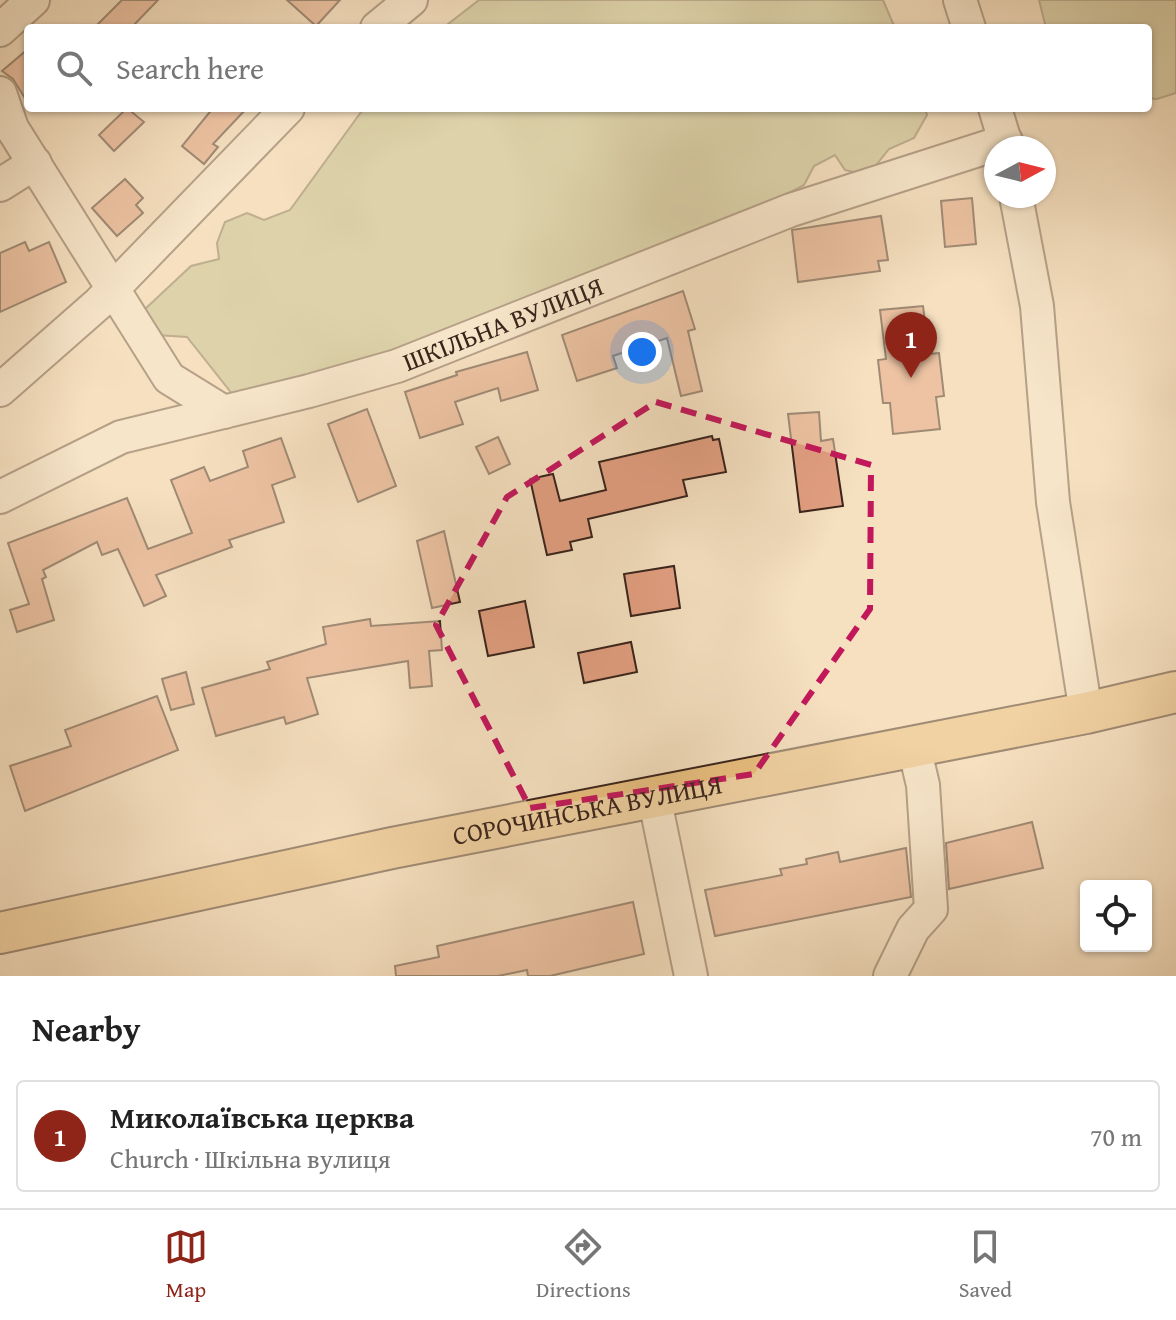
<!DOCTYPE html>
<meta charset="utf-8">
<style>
body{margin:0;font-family:"Gentium Book Plus",serif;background:#f2f2f2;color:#222}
.controls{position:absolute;right:24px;bottom:24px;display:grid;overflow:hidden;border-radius:8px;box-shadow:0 2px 6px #0004}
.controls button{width:72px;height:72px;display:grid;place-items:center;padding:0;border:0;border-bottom:2px solid #e0e0e0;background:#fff;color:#222;font:40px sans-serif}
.compass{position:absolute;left:984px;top:136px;width:72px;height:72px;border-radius:50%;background:#fff;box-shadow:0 2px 6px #0004;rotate:83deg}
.you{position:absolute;left:642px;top:352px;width:28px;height:28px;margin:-20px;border:6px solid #fff;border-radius:50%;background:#1a73e8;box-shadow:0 0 0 12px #1a73e833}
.badge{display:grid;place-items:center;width:52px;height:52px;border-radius:50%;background:#8f2418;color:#fff;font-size:26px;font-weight:700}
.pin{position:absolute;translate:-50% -66px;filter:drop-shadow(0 2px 4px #0008)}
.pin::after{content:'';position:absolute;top:42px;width:28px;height:24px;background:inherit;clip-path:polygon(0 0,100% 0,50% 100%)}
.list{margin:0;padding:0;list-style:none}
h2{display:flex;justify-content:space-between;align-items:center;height:104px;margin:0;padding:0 32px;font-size:34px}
h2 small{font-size:26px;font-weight:400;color:#767676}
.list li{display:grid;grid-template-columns:52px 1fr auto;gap:24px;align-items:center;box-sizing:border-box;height:112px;margin:0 16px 16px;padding:0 16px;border:2px solid #e0e0e0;border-radius:8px}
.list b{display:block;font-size:30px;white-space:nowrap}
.list p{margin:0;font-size:26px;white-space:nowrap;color:#767676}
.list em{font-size:26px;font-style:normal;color:#767676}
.icon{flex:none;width:44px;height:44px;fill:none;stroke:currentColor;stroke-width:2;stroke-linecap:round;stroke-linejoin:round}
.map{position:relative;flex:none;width:1176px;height:976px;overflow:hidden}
.search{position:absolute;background:#fff;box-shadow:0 2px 6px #0004;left:24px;right:24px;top:24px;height:88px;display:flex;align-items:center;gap:20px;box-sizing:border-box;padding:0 28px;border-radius:8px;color:#767676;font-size:30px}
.sheet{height:232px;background:#fff}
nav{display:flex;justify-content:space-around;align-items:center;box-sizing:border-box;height:112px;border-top:2px solid #e0e0e0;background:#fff;font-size:22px;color:#767676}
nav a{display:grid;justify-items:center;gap:4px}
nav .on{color:#8f2418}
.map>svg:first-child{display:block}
</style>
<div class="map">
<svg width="1176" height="976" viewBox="0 0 1176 976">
<rect width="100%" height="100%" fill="#f5e0c0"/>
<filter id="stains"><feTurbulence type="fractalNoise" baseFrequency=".0025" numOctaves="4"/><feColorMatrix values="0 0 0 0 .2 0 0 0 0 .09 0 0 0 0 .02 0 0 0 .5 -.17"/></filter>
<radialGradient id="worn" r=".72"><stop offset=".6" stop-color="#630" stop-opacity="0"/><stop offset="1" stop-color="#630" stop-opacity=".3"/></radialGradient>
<!-- green -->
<g fill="#bfc190" stroke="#7c7256" stroke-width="2">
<path d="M479,0h404l12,28h-452z"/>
<path d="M1039,0h137v93l-19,6 -9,-1v-70h-102z"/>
<path d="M364,108h561l2,7 -13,23 -25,11 -16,20 -10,5 -18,-4 -10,-15 -21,11 -10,19 -36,19 -247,102 -280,99 -54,-68 -31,-2 -12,-25 47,-44 28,-7 -2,-16 8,-21 22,-9 17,7 26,-10z"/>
</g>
<!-- building -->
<g fill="#e29f81" stroke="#39241c" stroke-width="2">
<path d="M122,0h36l-27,28h-37z"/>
<path d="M287,0h53l-24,26z"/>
<path d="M28,49v54l-15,-24 -11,-8z"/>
<path d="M127,108l17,14 -30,29 -15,-16z"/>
<path d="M213,108h34l-34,36 5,3 -14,17 -22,-18z"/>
<path d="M125,179l18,19 -7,7 7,8 -26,23 -25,-28z"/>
<path d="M972,198l4,46 -31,3 -4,-46z"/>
<path d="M881,216l7,44 -10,1 2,10 -82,11 -6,-52z"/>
<path d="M25,242l4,9 20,-9 17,40 -66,30v-59z"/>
<path d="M683,291l12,38 -7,2 14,60 -21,5 -14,-58 -54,18 4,12 -40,13 -15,-46z"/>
<path d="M923,306l6,48 10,-1 5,43 -8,1 4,32 -47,5 -3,-31h-7l-5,-43 8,-1 -6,-49z"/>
<path d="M527,352l11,38 -37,11 -3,-13 -43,14 8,22 -43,14 -15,-46 52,-17 -1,-3z"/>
<path d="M367,409l29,77 -38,16 -30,-78z"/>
<path d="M819,412l2,29 12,-2 10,67 -43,6 -12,-98z"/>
<path d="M712,436l1,4 6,-1 7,33 -43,8 4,16 -99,23 4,18 -22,5 2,8 -25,5 -17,-76 23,-5 7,27 46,-11 -7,-28z"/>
<path d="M498,437l12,27 -21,10 -13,-27z"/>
<path d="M281,438l14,39 -23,8 12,37 -55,18 3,7 -76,28 10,21 -22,10 -26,-57 -16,6 -5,-13 -54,28 3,7 -4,2 12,41 -37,12 -7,-22 19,-6 -21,-61 119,-45 21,51 44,-16 -21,-53 33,-13 6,14 38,-14 -5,-16z"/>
<path d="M444,531l16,71 -28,6 -15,-67z"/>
<path d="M674,566l6,42 -49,8 -7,-42z"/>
<path d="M525,601l9,46 -46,9 -9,-45z"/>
<path d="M370,619l1,7 69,-5 2,29 -13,1 3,35 -22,2 -2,-27 -101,17 11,36 -32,10 -2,-7 -68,19 -14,-48 68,-19 -3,-7 59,-18 -3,-17z"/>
<path d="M631,642l6,30 -53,11 -6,-30z"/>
<path d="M186,672l8,32 -23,6 -9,-31z"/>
<path d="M157,696l21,54 -153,61 -15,-45 61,-20 -6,-16z"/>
<path d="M1032,822l11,46 -94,21 -3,-46z"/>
<path d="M906,848l5,49 -196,39 -10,-46 77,-15 -2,-6 27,-5 -1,-5 32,-7 2,10z"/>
<path d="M633,902l11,52 -94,22h-22l-1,-6 -29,6h-102l-1,-10 44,-9 -2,-11z"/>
</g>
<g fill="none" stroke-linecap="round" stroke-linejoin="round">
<!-- minor casing -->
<g stroke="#685345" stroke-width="36">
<g id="minor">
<path d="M960,0l9,28"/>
<path d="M377,28l34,-28"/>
<path d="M0,30l33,-30"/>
<path d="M0,93l12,35 157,250 55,34"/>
<path d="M995,108l12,40"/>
<path d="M0,185l35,-22"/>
<path d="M1016,196l21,110 16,196 33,211"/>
<path d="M0,390l99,-87 189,-195"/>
<path id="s1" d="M0,497l121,-60 188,-46 88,-25 394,-156 215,-69"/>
<path d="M654,796l37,180"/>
<path d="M890,976l23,-47 18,-20 -8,-124 -9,-38"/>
</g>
</g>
<!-- major casing -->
<g stroke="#39241c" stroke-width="44">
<g id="major">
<path id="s2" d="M0,933l392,-85 694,-135 90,-21"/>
</g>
</g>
<!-- minor -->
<use href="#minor" stroke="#f8ebd6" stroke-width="32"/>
<!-- major -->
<use href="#major" stroke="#eac080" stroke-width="40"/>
</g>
<!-- marked area -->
<path d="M0 0H1176V976H0ZM656,402l215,63 -1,144 -116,165 -224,34 -94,-183 71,-128z" fill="#f5e0c0" fill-opacity=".55" fill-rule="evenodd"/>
<path fill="none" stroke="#c2185b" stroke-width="6" stroke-dasharray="16 10" stroke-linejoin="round" d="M656,402l215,63 -1,144 -116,165 -224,34 -94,-183 71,-128z"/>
<g text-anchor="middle" stroke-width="6" stroke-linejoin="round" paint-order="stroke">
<!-- street labels -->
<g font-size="26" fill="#39241c" stroke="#f8ebd6">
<text dy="9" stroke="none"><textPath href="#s1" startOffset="534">ШКІЛЬНА ВУЛИЦЯ</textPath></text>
<text dy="9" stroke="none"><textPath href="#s2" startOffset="600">СОРОЧИНСЬКА ВУЛИЦЯ</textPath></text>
</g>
</g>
<rect width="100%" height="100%" filter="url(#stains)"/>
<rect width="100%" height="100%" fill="url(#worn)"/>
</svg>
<div class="controls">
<button><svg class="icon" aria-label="locate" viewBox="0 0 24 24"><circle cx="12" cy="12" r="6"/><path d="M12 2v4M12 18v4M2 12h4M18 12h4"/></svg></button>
</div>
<svg class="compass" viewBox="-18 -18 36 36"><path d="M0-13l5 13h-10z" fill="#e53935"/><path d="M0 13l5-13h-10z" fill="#767676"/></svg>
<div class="you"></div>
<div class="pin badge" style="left:911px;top:378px">1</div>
<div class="search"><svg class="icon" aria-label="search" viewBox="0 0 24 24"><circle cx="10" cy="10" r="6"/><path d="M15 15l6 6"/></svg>Search here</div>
</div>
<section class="sheet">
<h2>Nearby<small></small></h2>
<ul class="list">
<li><span class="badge">1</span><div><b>Миколаївська церква</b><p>Church · Шкільна вулиця</p></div><em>70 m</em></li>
</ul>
</section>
<nav>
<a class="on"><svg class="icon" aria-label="map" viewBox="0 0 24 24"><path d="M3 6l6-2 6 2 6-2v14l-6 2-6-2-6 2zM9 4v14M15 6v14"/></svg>Map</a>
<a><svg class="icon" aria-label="directions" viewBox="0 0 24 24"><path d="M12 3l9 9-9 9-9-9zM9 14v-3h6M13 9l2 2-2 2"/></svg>Directions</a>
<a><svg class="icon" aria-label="saved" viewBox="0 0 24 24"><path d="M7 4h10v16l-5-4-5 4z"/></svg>Saved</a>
</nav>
